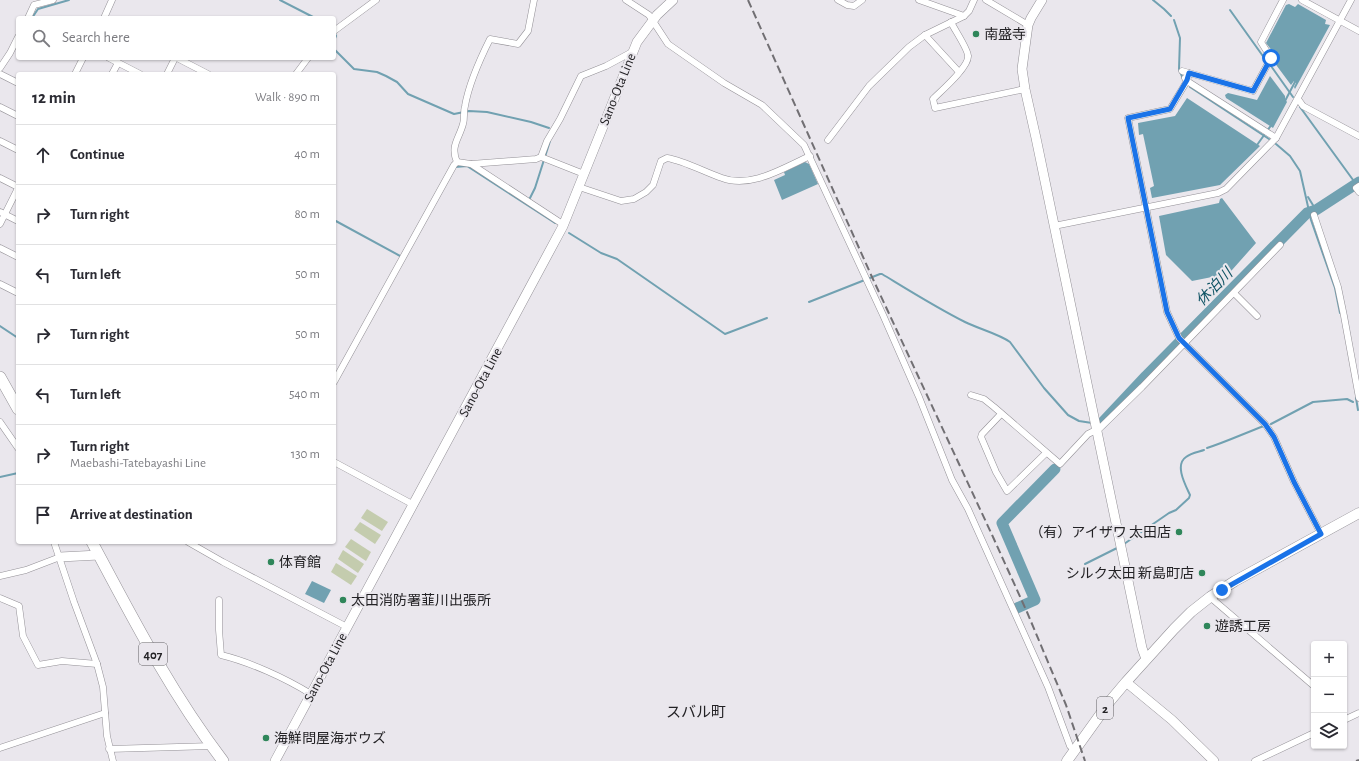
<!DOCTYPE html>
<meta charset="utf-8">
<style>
body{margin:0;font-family:"Alegreya Sans","Noto Sans JP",sans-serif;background:#f2f2f3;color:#2b2b33}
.controls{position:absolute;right:12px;bottom:12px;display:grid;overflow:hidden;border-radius:4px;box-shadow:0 1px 3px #0004}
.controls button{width:36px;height:36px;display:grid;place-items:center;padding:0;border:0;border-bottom:1px solid #e1e1e2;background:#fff;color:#2b2b33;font:20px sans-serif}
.stop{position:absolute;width:12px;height:12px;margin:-9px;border:3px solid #1a73e8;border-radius:50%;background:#fff}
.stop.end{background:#1a73e8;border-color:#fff;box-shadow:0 1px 4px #0008}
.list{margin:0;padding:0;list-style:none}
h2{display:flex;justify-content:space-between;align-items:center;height:52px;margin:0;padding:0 16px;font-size:17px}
h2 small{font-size:13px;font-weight:400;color:#7c7c81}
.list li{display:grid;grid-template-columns:26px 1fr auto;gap:12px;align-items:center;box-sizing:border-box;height:60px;padding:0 16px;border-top:1px solid #e1e1e2}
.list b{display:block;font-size:15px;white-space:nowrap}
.list p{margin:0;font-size:13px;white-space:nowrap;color:#7c7c81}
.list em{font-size:13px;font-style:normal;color:#7c7c81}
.icon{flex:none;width:22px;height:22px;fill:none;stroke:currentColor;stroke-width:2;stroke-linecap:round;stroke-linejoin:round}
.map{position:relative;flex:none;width:1359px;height:761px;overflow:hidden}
.search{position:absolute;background:#fff;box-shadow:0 1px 3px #0004;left:16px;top:16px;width:320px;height:44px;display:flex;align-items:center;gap:10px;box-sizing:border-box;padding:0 14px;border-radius:4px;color:#7c7c81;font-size:15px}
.panel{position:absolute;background:#fff;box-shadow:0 1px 3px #0004;left:16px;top:72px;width:320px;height:472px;border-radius:4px}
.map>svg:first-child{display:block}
</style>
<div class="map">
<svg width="1359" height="761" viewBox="0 0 1359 761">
<rect width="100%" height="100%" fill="#eae7ed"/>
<!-- green -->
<g fill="#c4ccae">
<path d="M367,509l21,13 -6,9 -21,-13z"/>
<path d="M360,522l21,13 -6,9 -21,-14z"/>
<path d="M351,539l20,13 -5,9 -21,-14z"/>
<path d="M343,550l21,14 -6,9 -20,-14z"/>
<path d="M336,563l21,13 -6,9 -20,-13z"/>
</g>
<!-- water -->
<g fill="#71a1b1">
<path d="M1289,4l6,3 3,-3 28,16 -1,4 5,1 -35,64 -1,-2 2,-4 -2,-2 -3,4 -17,-23 2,-6 -10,-13 20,-38z"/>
<path d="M1270,76l15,20v3l2,3 -14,26 -47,-30 -1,-3 3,-2 29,7z"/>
<path d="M1187,98l73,48 -40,39 -68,13 -2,-10 4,-2 -11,-52 -4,1 -1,-12 37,-7z"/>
<path d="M805,162l4,2 9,20 -36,16 -8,-20 11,-5 -1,-3z"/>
<path d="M1222,198l34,45 -32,36 -10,2 -2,-4 -20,4 -26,-26 -7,-39 60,-13 1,-4z"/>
<path d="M312,581l19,9 -7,13 -19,-9z"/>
</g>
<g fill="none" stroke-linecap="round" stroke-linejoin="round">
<!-- stream -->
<g stroke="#71a1b1" stroke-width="2">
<path d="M280,0l35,18"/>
<path d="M1153,0l11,9 7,7"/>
<path d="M1230,10l35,49"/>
<path d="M32,18l6,-9 31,-9"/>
<path d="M1174,20l6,18 -1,31 4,10"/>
<path d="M334,41l2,-5 -1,-2"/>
<path d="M334,49l20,20 23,3 9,4 11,6 11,12 46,20 15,-3 18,1 44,10 18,6"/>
<path d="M1271,66l22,31"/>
<path d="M1190,87l79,52"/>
<path d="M1285,101l11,-21"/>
<path d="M1300,107l56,77"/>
<path d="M1276,144l14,12 10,15 11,49 24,68 5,25"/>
<path d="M1257,145l15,-21"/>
<path d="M455,167l12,-1 88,57"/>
<path d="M1308,197l8,13"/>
<path d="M529,200l6,-12 15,-47"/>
<path d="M334,220l68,37"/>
<path d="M569,233l32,20 16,6 108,75 42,-16"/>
<path d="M809,302l71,-28h2c28,17 55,34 83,48 14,7 34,12 45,20l34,46 24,27 11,6 13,2"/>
<path d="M0,326l18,12"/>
<path d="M1356,398l2,12"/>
<path d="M1271,424l42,-22 34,-3 6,3"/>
<path d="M1207,448c19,-6 38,-15 57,-22"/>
<path d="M0,477l18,-4"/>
<path d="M1124,544l45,-31 7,-3 13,-12 1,-3c-4,-9 -16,-30 -4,-38 5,-4 12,-5 18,-7"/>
<path d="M1085,564l32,-16"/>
</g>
<!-- river -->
<g stroke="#71a1b1" stroke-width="11">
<path d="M1101,424l45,-48 161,-163 9,-3 43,-28"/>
<path d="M1017,608l18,-8 -33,-77 53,-54"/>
</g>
<!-- street casing -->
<g stroke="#939096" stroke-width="7">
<g id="street">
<path d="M626,0l23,15 19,29 56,39 38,22 42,40 79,170 36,82 33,83 16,29 80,178 22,59 4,4"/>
<path d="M838,0l9,5 7,1 8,-6"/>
<path d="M919,0l45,16"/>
<path d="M986,0l42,25"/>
<path d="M1302,0l57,31"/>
<path d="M28,18l6,-13 19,-5"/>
<path d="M104,18l8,-18"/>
<path d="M951,22c3,7 17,27 17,34 1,11 -27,35 -35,43l2,9 90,-19"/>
<path d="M334,31l42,-31"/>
<path d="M925,35l34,37"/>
<path d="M109,58l31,16"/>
<path d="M177,58l31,16"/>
<path d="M0,68l10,-15 8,-16"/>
<path d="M1182,71l71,20 18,-33 -10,-16 22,-42"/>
<path d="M1189,73l-2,8 -17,28 -42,9 39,194 12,26 86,86 9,13 20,45 27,52"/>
<path d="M0,74l18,9"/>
<path d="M75,74l8,-16"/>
<path d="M112,74l6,-11"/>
<path d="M167,74l8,-16"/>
<path d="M296,74l12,-16"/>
<path d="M1185,78l2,3 89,57"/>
<path d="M1298,99l5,7 56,30"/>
<path d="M0,107l18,9"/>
<path d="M828,140l41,-54 40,-39 16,-12 39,-19 5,-5 5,-11"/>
<path d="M0,141l18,9"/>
<path d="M541,157l43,17"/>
<path d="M457,162l14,2 65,-5 5,-2 6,-16 13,-22 21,-43 25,-10 26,-14"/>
<path d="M457,162c-7,-16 2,-23 6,-38 2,-6 0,-12 2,-18 4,-23 15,-47 25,-67l28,5 10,-13 6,-31"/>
<path d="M471,164l93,61"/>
<path d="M0,178l18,9"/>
<path d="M1359,186l-3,2 3,4"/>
<path d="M579,187l42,14 13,-2 12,-7 7,-7 8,-24 6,-3c18,3 37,14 55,20 29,11 61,-10 88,-22"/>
<path d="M0,212l18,9"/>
<path d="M1314,215l24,72 6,29 15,82"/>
<path d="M0,224l18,-36"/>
<path d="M1054,226l164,-33 8,-4 50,-51 75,-138"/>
<path d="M0,248l18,9"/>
<path d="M0,284l18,9"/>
<path d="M1234,293l23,23"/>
<path d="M334,382l120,-217 3,-3"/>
<path d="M971,395l13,4 10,8 66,57 28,-30 12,-6 42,-41 138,-142"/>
<path d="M1001,414l-19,20 -1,3 15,35 11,19 39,-38"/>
<path d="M0,422l18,26"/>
<path d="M334,462l80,43"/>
<path d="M54,542l20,60 23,62 6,23 4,49 6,25"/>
<path d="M188,542l35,20 124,65"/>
<path d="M0,576l26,-6 34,-13"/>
<path d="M1210,597l104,89"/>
<path d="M0,598l19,8 4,30 15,29 24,-4 35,3"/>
<path d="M219,600v30l2,25c29,7 64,23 90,39"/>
<path d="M1344,720l15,-7"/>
<path d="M0,748l105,-35"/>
<path d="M109,749l103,-3"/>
<path d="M1255,761l59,-28"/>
</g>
</g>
<!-- secondary casing -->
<g stroke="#939096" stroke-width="10">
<g id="secondary">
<path d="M1042,0l-11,18 -3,7 -6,44 3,20 11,49 106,510 4,11"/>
<path d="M60,557l39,-2"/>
<path d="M1126,682l46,38 42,41"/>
<path d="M275,761l288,-535 74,-184 20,-27 16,-15"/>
</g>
</g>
<!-- primary casing -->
<g stroke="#939096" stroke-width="11">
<path id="primary" d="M1067,761l43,-60 16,-19 48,-53 17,-17 19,-15 25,-16 124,-68"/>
</g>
<!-- highway casing -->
<g stroke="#939096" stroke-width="12">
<g id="highway">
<path d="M0,377l18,32"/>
<path d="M92,542c40,75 79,151 131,219"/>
</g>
</g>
<!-- street -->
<use href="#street" stroke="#fff" stroke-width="6"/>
<!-- secondary -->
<use href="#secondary" stroke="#fff" stroke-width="9"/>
<!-- primary -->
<use href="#primary" stroke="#fff" stroke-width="10"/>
<!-- highway -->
<use href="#highway" stroke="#fff" stroke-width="11"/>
<!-- rail -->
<g stroke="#716f73" stroke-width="2" stroke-dasharray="8 4" stroke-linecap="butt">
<path d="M748,0l124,277 121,260 34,75 39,93 19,56"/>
<path d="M1356,761l3,-1"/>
</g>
</g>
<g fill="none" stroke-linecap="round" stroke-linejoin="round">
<!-- route -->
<path stroke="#1a73e8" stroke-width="5" d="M1222,590l99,-56 -27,-52 -20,-45 -9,-13 -86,-86 -12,-26 -39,-194 42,-9 17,-29 2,-7 64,18 18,-33"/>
</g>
<!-- markers -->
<g fill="#2f865a" stroke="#eae7ed" stroke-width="1.5">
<circle cx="976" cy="34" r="4"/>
<circle cx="1179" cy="532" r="4"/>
<circle cx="271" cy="562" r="4"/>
<circle cx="1202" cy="573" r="4"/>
<circle cx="343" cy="600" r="4"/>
<circle cx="1207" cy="626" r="4"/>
<circle cx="266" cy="738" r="4"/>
</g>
<g text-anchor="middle" stroke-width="4" stroke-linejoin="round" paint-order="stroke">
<!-- shield labels -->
<g fill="#eae7ed" stroke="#5f5d61" stroke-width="1">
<rect x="139" y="643" width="28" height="22" rx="3"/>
<rect x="1097" y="697" width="16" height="22" rx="3"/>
</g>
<g font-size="13" font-weight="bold" fill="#232225">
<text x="153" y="659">407</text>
<text x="1105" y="713">2</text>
</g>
<!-- poi labels -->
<g font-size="14" fill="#232225" stroke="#eae7ed" text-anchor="start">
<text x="984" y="39">南盛寺</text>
<text x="1171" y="537" text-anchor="end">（有）アイザワ 太田店</text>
<text x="279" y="567">体育館</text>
<text x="1194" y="578" text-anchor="end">シルク太田 新島町店</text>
<text x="351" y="605">太田消防署韮川出張所</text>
<text x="1215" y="631">遊誘工房</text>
<text x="274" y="743">海鮮問屋海ボウズ</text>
</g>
<!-- street labels -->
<g font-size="14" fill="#232225" stroke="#eae7ed">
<text transform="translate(617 89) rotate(-68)" y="5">Sano-Ota Line</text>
<text transform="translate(480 382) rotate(-62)" y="5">Sano-Ota Line</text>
<text transform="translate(325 667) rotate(-62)" y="5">Sano-Ota Line</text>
</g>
<!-- water labels -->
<g font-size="15" font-style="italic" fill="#105465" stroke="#eae7ed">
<text transform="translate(1214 287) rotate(-46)" y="5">休泊川</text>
</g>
<!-- neighbourhood labels -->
<g font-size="15" fill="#232225" stroke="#eae7ed">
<text x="696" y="717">スバル町</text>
</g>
</g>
</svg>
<div class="controls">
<button>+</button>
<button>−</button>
<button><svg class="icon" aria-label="layers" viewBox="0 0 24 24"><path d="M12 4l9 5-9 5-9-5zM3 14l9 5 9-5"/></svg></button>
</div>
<div class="stop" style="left:1271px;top:58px"></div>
<div class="stop end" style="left:1222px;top:590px"></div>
<div class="search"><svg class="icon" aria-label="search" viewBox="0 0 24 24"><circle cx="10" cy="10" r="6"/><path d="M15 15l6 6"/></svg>Search here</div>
<section class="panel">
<h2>12 min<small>Walk · 890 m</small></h2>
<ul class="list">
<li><svg class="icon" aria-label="ahead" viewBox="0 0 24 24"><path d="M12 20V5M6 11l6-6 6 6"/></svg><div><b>Continue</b></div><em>40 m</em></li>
<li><svg class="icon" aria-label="right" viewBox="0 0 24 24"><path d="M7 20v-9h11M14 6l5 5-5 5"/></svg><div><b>Turn right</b></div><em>80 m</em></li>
<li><svg class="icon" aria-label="left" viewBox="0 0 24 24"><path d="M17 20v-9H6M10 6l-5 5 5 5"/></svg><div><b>Turn left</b></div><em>50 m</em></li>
<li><svg class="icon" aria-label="right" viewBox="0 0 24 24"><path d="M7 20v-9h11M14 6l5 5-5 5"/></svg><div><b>Turn right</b></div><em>50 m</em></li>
<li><svg class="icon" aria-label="left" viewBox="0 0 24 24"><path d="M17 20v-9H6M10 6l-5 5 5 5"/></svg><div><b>Turn left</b></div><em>540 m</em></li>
<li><svg class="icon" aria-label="right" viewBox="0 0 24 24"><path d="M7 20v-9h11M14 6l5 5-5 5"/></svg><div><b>Turn right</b><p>Maebashi-Tatebayashi Line</p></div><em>130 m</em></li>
<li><svg class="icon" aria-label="arrive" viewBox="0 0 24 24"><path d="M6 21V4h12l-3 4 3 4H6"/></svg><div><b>Arrive at destination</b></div></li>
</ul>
</section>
</div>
